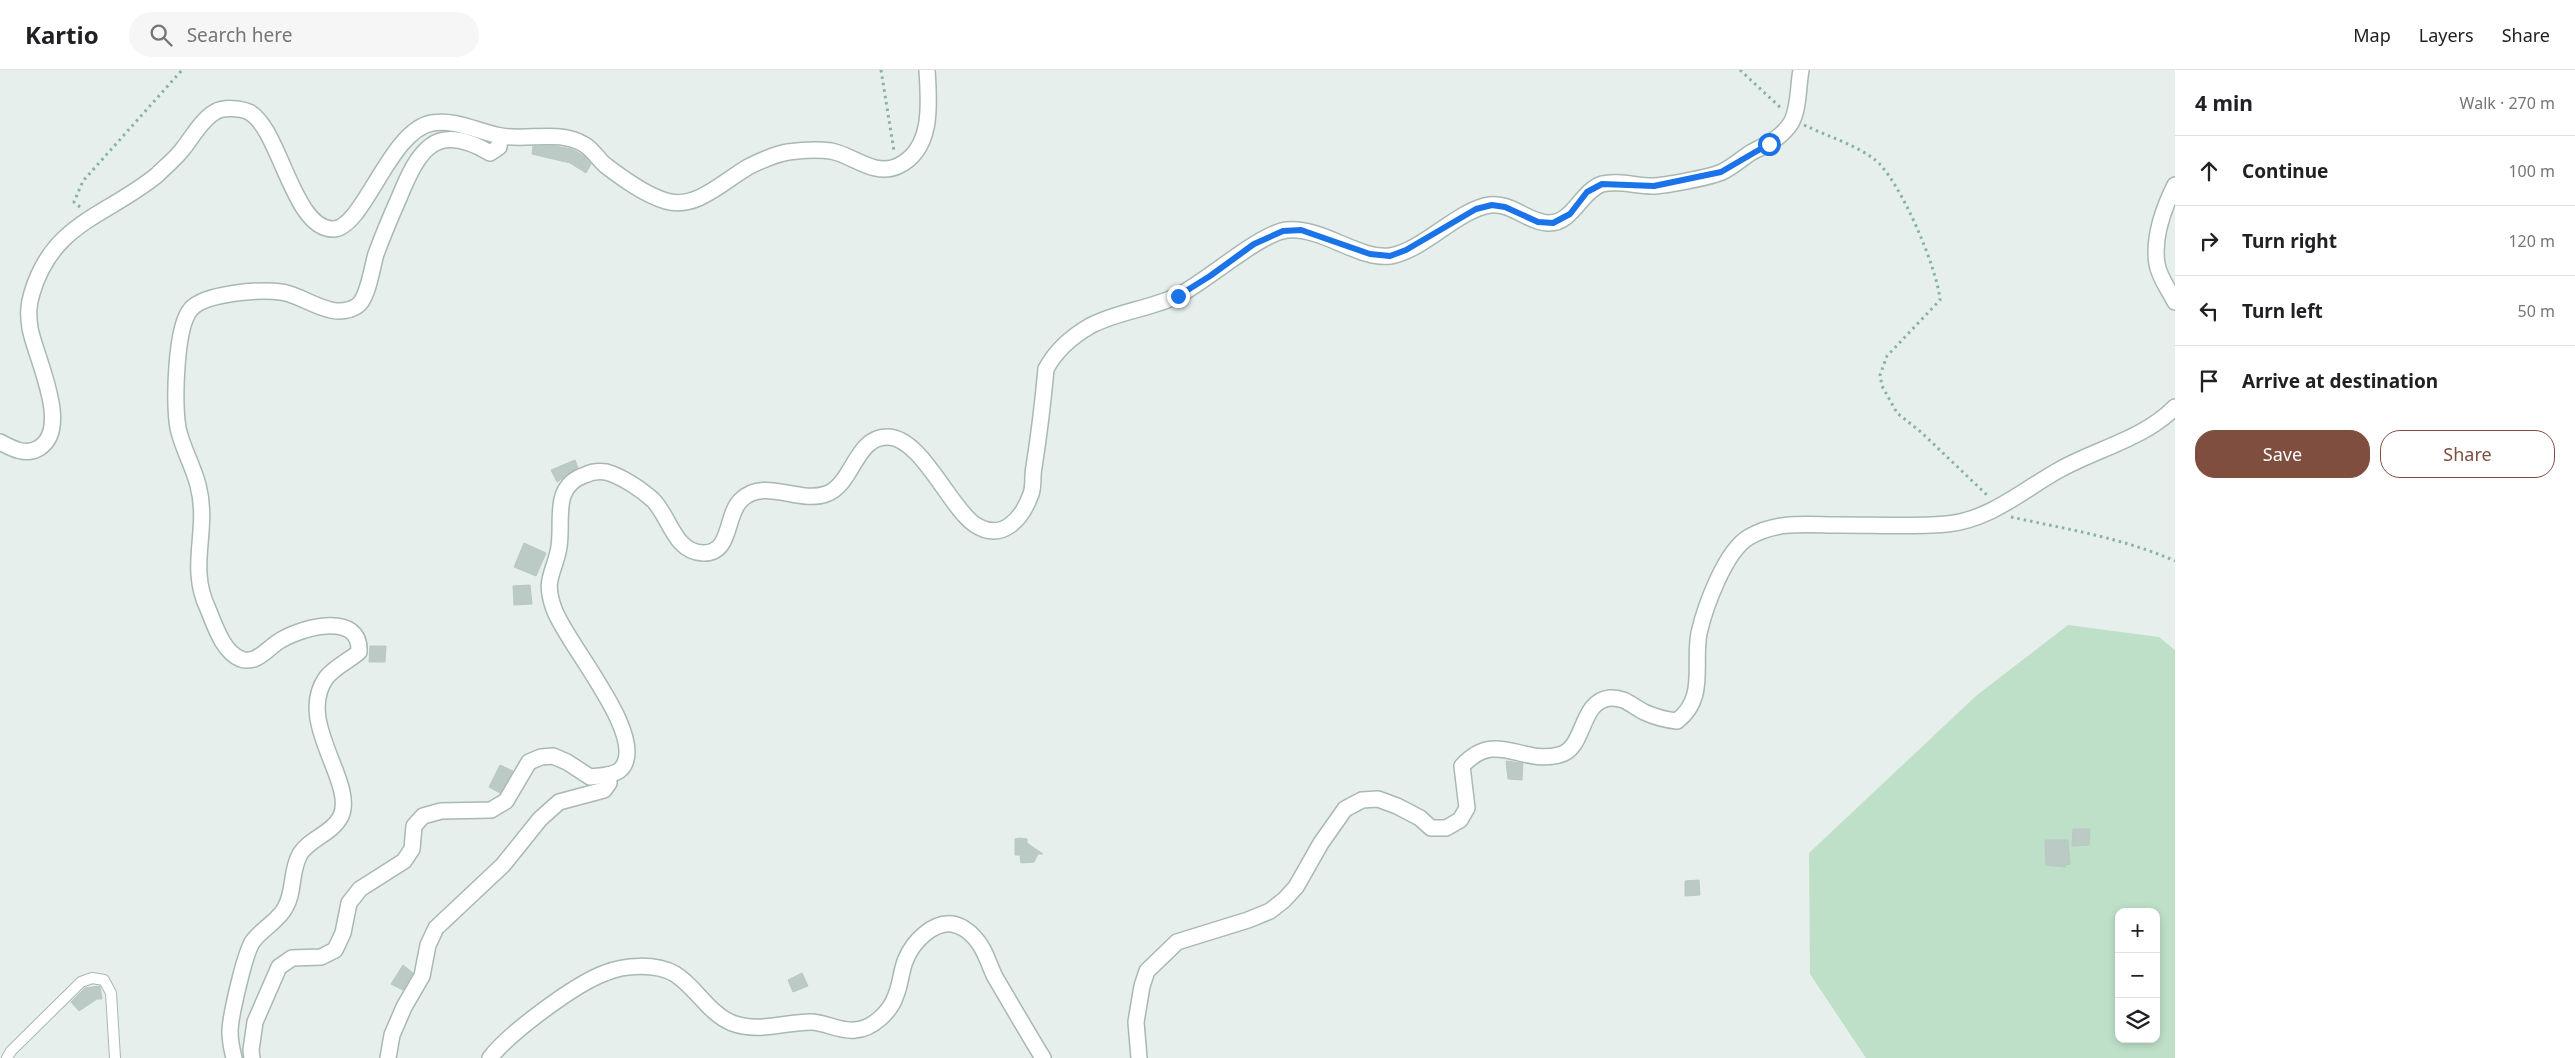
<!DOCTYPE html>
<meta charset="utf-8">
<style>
body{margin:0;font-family:"Noto Sans",sans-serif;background:#f6f6f6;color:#202124}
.controls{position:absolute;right:15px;bottom:15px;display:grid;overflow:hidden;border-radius:10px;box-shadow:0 2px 8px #0003}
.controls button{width:45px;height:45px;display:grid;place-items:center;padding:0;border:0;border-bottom:1px solid #e0e0e0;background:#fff;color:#202124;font:25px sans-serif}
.stop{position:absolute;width:15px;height:15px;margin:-11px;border:4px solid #1a73e8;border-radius:50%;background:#fff}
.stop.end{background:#1a73e8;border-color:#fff;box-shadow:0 1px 5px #0008}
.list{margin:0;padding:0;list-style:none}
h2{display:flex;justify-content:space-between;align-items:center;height:65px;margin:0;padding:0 20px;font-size:21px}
h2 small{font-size:16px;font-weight:400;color:#757577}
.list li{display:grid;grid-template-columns:32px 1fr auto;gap:15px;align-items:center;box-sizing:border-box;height:70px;padding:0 20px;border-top:1px solid #e0e0e0}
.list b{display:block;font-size:19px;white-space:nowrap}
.list em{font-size:16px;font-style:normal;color:#757577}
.actions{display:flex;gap:10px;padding:15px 20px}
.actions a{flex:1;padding:11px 0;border:1px solid #7f4e3f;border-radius:20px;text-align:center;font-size:18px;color:#7f4e3f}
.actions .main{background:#7f4e3f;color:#fff}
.icon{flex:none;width:28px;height:28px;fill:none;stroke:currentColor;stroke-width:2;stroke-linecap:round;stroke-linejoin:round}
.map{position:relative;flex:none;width:2175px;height:988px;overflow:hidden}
header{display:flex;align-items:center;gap:30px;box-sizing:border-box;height:70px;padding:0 25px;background:#fff;border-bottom:1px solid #e0e0e0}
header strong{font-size:24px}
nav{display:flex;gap:28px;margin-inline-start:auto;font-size:18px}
.search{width:350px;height:45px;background:#f6f6f6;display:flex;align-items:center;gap:12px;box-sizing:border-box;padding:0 18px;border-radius:28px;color:#757577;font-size:19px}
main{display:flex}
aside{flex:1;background:#fff}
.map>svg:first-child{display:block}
</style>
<header>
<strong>Kartio</strong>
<div class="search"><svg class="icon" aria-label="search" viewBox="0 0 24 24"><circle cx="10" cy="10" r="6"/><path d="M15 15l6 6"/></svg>Search here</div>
<nav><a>Map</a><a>Layers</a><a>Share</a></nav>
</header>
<main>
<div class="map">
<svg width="2175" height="988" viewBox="0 0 2175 988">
<rect width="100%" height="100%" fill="#e6efeb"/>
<!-- green -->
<path fill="#bfe0c8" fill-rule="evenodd" d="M2068,555l91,12 16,13v408h-309l-56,-84 -1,-121 168,-158zM2119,842h37v127h-37z"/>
<!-- building -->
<g fill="#bbcac4" stroke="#b8c9c2">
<path d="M533,76h21l18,3 12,7 7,8 -5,9 -16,-10 -38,-9z"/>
<path d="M575,390l3,8 -21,14 -6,-12z"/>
<path d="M524,473l22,10 -10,23 -22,-9z"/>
<path d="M530,515l2,19 -18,1 -1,-19z"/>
<path d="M370,576h16l-1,16h-16z"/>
<path d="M1506,691l17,2 -1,17 -14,-1z"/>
<path d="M500,695l13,6 -13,22 -11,-6z"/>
<path d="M2073,759h17l-1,16 -17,1z"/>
<path d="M1019,768l8,1v4l16,11h-5l-4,8 -13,1 -1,-8h-5v-16z"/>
<path d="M2045,770h23l2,24 -5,1 1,2 -20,-2z"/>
<path d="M1699,810l1,15 -15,1v-15z"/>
<path d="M403,895l10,8 -10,17 -12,-6z"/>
<path d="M802,903l6,13 -15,6 -5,-12z"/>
<path d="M100,916l2,13h-5l-18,12 -8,-9 14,-14z"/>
</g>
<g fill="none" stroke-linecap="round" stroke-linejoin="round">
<!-- lane casing -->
<g stroke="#a8b8b2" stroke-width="12">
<path id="lane" d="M7,988l4,-7 70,-69 11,-4 12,2 7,13 4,65"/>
</g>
<!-- street casing -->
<g stroke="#a8b8b2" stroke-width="18">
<g id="street">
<path d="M2175,115c-11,22 -22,53 -18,79 2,13 12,26 18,38"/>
<path d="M0,372c13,7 26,14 39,6 33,-20 -4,-91 -9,-120 -2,-13 -2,-22 2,-35 21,-71 75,-77 125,-118 8,-8 18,-16 25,-25 10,-12 19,-30 33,-38 8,-5 25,-4 34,0 31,16 44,119 85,117 30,-2 56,-99 98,-106 24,-4 46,9 69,13 28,5 59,-7 84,9 8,5 13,14 20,20 17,13 40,30 61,36 30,9 58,-20 82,-34 12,-6 27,-13 40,-15 14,-2 29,-3 43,-1 22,4 43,26 67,15 36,-17 31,-64 29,-96"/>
<path d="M234,988c-2,-8 -4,-18 -4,-26 0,-15 15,-80 23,-91 9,-12 25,-20 32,-33 10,-17 5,-36 15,-54 10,-16 32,-20 41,-38 15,-34 -46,-94 -15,-138 7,-10 24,-18 33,-26 2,-41 -56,-25 -78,-12 -9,5 -17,15 -27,19 -4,1 -9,2 -13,0 -18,-7 -26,-33 -33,-50 -21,-44 2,-78 -10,-124 -5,-19 -16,-38 -20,-57 -4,-25 -3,-101 13,-119 14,-16 70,-20 90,-17 24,3 51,30 76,14 11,-7 15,-39 19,-52 7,-19 15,-38 23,-56 20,-49 37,-77 91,-45l9,-6 1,-11"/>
<path d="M252,988l-1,-8 4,-28 24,-55 13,-9 29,-1 14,-7 8,-17 6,-30 11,-14 44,-28 8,-12 2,-23 9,-10 18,-5 50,-1 15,-9 23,-39 12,-5 12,-1 14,6 23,15c9,-1 24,-1 31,-8 29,-31 -55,-125 -67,-160 -10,-28 -2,-32 4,-57 7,-27 -9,-65 27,-77 6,-3 14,-4 21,-3 15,4 35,17 47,28 17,17 21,52 50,53 29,1 22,-38 38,-53 23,-23 58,4 85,-6 27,-9 29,-57 61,-57 33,-1 62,69 87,87 28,19 48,-5 57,-30 3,-8 1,-18 3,-27 5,-32 9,-65 12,-98 10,-19 25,-32 44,-43 28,-15 61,-17 89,-31 28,-14 81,-62 108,-65 36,-3 72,30 103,26 33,-5 67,-46 100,-51 21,-3 39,18 59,18 24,0 32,-32 53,-39 16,-4 34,2 50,2 12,0 59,-9 70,-14 11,-5 20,-14 30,-20 16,-8 29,-14 39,-29 8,-14 7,-37 10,-53"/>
<path d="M388,988l4,-23 12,-28 18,-31 6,-31 8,-17 67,-63 37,-46 19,-17 45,-12 5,-7 -1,-8"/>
<path d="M490,988c19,-25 85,-74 115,-85 19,-8 51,-10 70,1 21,13 33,39 57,49 27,10 52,-1 79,-1 14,0 29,10 44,8 18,-1 36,-19 41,-35 5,-12 5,-25 10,-36 7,-17 26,-37 46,-35 8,1 17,7 22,13 11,11 14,26 21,40 16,27 32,55 48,81"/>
<path d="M1139,988l-3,-36 6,-36 5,-15 30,-29 71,-22 22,-9 14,-11 12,-13 25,-44 24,-34 17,-9 16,-1 19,7 23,12 11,10h15l14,-8 7,-12 -5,-42c34,-37 59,-1 97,-11 27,-6 20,-54 51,-57 15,-1 22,8 34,14 11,5 22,8 33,9 30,-23 16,-56 22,-88 6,-26 26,-82 50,-96 30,-17 59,-12 92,-12 36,0 71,2 106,-1 43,-4 76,-34 112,-54 37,-21 85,-31 116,-63"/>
</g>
</g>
<!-- path -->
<g stroke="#86b3a5" stroke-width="3" stroke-dasharray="2.5 4" stroke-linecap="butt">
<path d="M881,0l13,81"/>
<path d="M1740,0l42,39"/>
<path d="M1804,55c23,11 50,19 70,34 25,18 64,111 66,141l-53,56 -7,19 2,11 15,27 24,19 67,64"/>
<path d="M80,137l-6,-5 9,-21 99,-111"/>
<path d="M2011,447c55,12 112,21 164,44"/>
</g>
<!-- lane -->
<use href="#lane" stroke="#fff" stroke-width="10"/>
<!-- street -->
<use href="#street" stroke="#fff" stroke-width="15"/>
</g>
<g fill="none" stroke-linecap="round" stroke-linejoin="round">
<!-- route -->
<path stroke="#1a73e8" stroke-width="6" d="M1178,226l32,-20 44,-32 29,-13 18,-1 69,24 20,2 16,-6 70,-41 16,-4 13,2 33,15 15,1 17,-9 17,-22 15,-8 52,2 67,-14 48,-28"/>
</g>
</svg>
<div class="controls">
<button>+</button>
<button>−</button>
<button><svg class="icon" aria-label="layers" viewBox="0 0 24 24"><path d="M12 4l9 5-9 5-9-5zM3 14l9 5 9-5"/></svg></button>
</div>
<div class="stop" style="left:1769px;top:74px"></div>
<div class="stop end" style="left:1178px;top:226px"></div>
</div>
<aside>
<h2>4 min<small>Walk · 270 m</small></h2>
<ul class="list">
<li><svg class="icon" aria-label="ahead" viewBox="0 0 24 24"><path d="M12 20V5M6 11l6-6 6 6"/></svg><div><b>Continue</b></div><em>100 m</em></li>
<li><svg class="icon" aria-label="right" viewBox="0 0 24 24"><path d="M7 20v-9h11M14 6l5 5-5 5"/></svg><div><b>Turn right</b></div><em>120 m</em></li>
<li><svg class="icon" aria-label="left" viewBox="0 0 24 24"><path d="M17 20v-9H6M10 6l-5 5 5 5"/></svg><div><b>Turn left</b></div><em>50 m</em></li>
<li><svg class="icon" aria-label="arrive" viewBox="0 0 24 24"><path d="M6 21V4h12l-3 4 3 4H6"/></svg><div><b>Arrive at destination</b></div></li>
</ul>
<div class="actions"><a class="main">Save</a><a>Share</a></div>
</aside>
</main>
